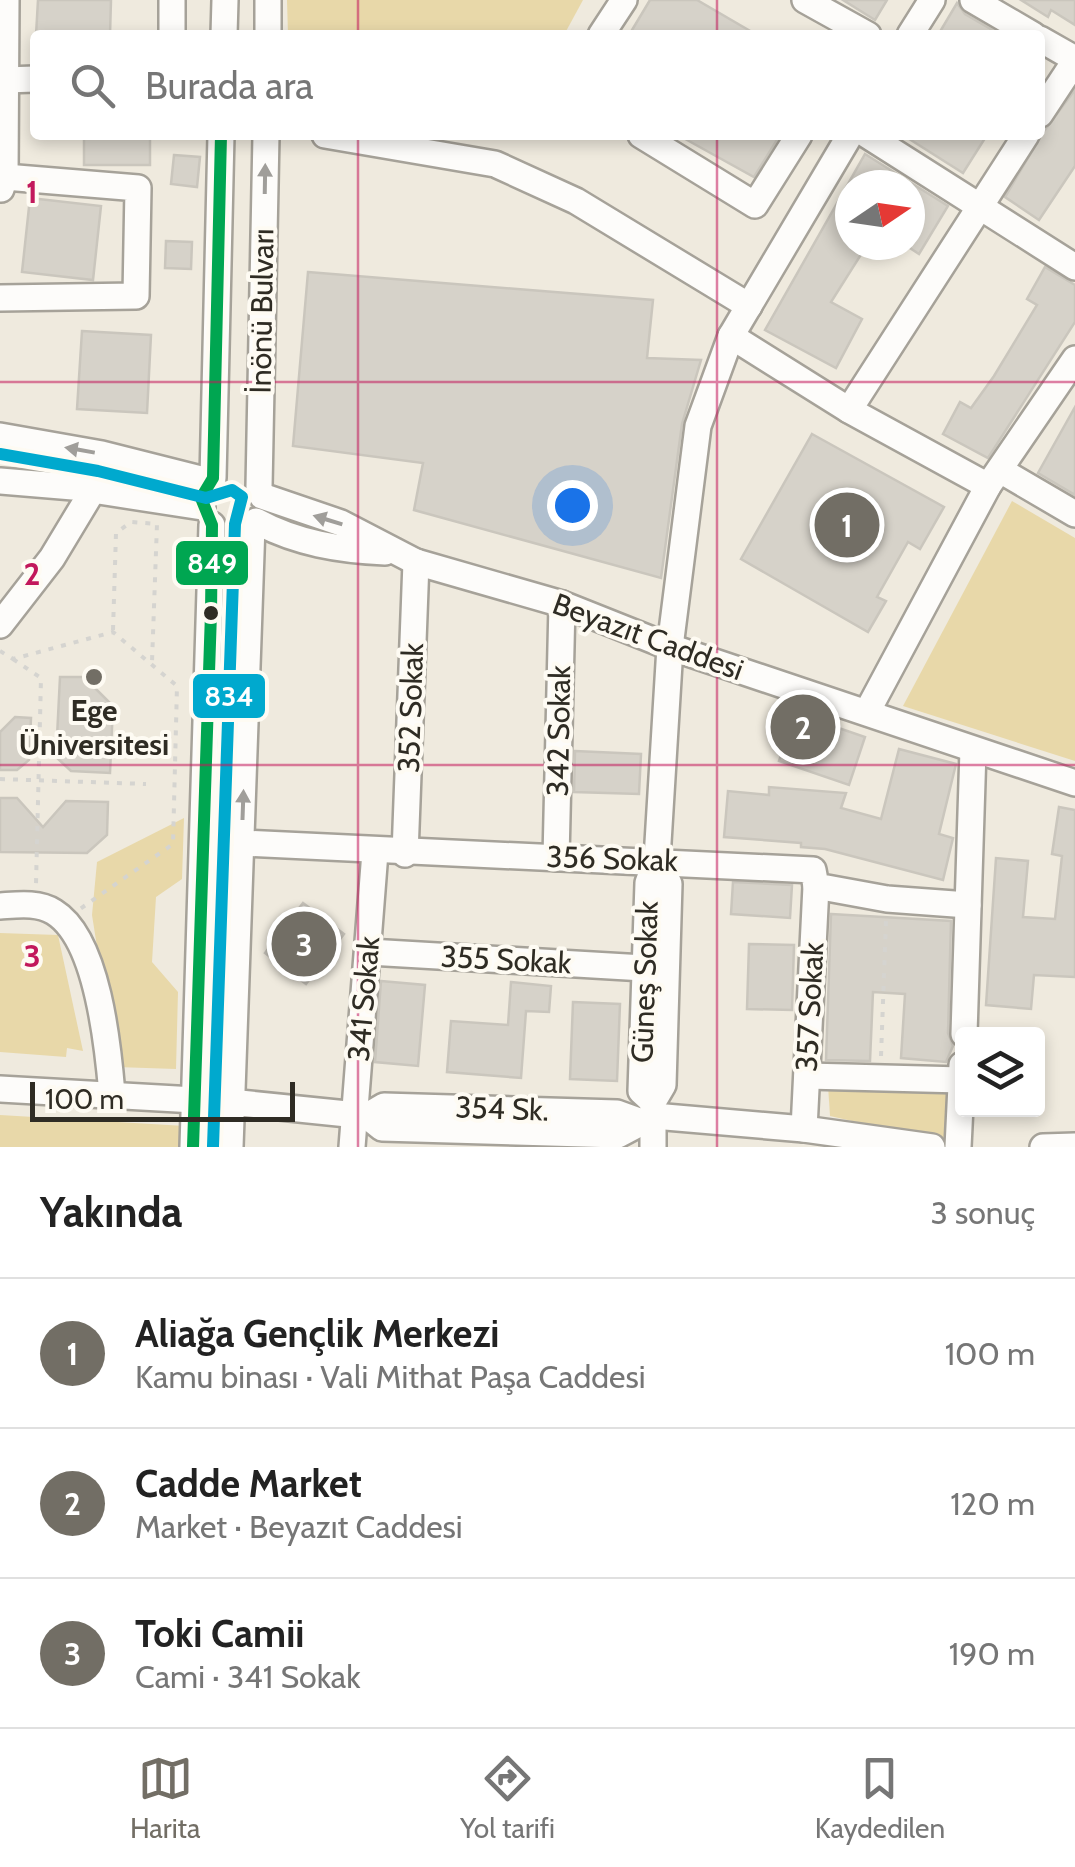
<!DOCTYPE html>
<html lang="tr">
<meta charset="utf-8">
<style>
body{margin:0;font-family:Cabin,sans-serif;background:#f2f2f2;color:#222}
.controls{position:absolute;right:30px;bottom:30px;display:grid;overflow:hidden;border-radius:10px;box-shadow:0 5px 15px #0003}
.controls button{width:90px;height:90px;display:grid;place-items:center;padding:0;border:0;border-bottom:2px solid #e0e0e0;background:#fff;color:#222;font:50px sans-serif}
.compass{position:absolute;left:835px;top:170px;width:90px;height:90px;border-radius:50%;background:#fff;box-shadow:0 5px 15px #0003;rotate:77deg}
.scale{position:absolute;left:30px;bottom:25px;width:265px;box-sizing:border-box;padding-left:10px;border:5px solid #2f2c24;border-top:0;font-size:28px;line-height:35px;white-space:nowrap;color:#2f2c24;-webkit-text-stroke:8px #fefbf3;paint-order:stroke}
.you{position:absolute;left:572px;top:505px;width:35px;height:35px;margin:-25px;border:8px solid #fff;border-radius:50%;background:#1a73e8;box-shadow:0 0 0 15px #1a73e833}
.badge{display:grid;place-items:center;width:65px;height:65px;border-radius:50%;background:#726e65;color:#fff;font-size:32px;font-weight:700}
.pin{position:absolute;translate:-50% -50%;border:5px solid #fff;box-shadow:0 2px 10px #0006}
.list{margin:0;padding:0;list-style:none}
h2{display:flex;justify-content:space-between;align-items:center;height:130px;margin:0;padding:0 40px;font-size:42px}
h2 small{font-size:32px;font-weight:400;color:#767676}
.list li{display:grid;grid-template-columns:65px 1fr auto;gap:30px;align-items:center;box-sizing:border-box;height:150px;padding:0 40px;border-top:2px solid #e0e0e0}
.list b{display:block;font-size:38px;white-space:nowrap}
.list p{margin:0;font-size:32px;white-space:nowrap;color:#767676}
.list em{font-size:32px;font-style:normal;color:#767676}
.icon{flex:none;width:55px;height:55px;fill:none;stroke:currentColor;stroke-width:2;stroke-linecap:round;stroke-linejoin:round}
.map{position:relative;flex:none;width:1075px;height:1147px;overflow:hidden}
.search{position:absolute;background:#fff;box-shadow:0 5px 15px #0003;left:30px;right:30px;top:30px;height:110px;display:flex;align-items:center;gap:25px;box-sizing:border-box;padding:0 35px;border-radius:10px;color:#767676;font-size:38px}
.sheet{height:580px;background:#fff}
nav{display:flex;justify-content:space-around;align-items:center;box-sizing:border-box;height:140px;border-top:2px solid #e0e0e0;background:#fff;font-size:28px;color:#767676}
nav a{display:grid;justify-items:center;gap:5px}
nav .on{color:#726e65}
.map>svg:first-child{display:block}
</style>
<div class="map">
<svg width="1075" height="1147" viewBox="0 0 1075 1147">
<rect width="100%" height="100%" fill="#efeade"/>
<!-- green -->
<g fill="#e8d8a9">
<path d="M287,0h296l-19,35h-276z"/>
<path d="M1012,501l63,37v223l-172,-55z"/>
<path d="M184,818l-2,61 -26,18 -4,65 26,30 -2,77 -60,-2 -24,-152 5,-53z"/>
<path d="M0,933l58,2 25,116 -16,-3 -1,9 -66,-5z"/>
<path d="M828,1085l125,5 -8,52 -115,-26z"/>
<path d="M0,1115l185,11 -1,21h-184z"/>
</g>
<!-- building -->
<g fill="#d6d2c9" stroke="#cac6bd" stroke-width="2.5">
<path d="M38,0h73l-1,35h-74z"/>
<path d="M650,0h47l60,35h-128z"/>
<path d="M843,0h44l-12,20z"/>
<path d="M1021,0h54v25l-24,-15 -3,7z"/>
<path d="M957,3l8,11 36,21h-63z"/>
<path d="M1075,90v76l-36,54 -34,-23 39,-66z"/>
<rect x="84" y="135" width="66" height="30"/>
<path d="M678,135h102l-26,42z"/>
<path d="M903,135h84l-24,38z"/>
<path d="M865,154l83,52 -29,48 -9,-6v-63h-60v60h17l-36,57 31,17 -26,49 -71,-38z"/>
<path d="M174,155l26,2 -3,30 -26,-3z"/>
<path d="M30,198l71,8 -8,74 -71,-8z"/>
<path d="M166,241l26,1 -1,27 -26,-1z"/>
<path d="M1045,267l30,18v37l-87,136 -45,-24 17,-32 11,6 23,-32 43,-71 -10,-6z"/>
<path d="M308,272l345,28 -6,58 54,2 -19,64 -21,154 -247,-68 9,-47 -130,-17z"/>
<path d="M82,331l69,4 -4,78 -70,-4z"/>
<path d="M1075,407v88l-37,-22z"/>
<path d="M812,434l132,73 -24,42 -12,-7 -31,55 9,4 -18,31 -127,-73z"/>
<path d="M60,677h24l29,29 -3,67 -39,-2 -15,-14z"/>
<path d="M795,713l70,24 -16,48 -70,-24z"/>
<path d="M15,717l16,1 -2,42 -12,10h-17v-38z"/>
<path d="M899,749l57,15 -17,70 14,4 -10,42 -118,-31 -24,-2v-4l-77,-6 4,-46 41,4v-8l77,6 -5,15 40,11z"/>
<path d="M575,751l66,3 -2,40 -65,-2z"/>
<path d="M0,798h17l26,29 23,-26 42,1 -1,33 -20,18 -87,-1z"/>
<path d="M1059,807l16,3v167l-41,-2 -3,34 -45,-4 10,-147 32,3 -5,56 32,2 7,-63 -10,-2z"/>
<path d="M733,882l59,3 -2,33 -59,-4z"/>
<path d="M303,903l41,31 -38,50 -41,-31z"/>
<path d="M831,914l120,7 -3,112 5,13 -7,16 -45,-4 4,-64 -32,-2 -3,69 -44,-1z"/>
<path d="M749,944l45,1 -2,65 -45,-1z"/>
<path d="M381,981l44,4 -7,81 -43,-4z"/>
<path d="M511,982l40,4 -2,26 -23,-1 -5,67 -74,-6 4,-51 57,4z"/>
<path d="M573,1002l47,2 -3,77 -47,-2z"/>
</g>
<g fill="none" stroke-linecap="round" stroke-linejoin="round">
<!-- minor casing -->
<g stroke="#a6a299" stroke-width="30">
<g id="minor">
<path d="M172,0v35"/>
<path d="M805,0l63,35"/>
<path d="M973,0l60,35"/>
<path d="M224,35l1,-35"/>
<path d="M268,35v-35"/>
<path d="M601,35l23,-35"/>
<path d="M910,35l22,-35"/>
<path d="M1040,39l35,20"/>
<path d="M5,80l30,-1"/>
<path d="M1040,114l35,-53"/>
<path d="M325,135l170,29 81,37 173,105"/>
<path d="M641,135l114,70 44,-70"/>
<path d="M867,135l208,132"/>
<path d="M1,189l4,-12 1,-177"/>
<path d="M0,298l136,-2 2,-108 -133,-11"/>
<path d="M731,336l118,74 139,76"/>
<path d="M849,410l177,-275"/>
<path d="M0,436l102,18 107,27"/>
<path d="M1000,470l75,44"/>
<path d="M213,478l8,-343"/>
<path d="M0,481l73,6 129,20"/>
<path d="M259,487l7,-352"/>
<path d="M262,496l79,27 75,39 146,42 108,43 405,136"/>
<path d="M256,521c40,22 84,29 129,31"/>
<path d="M0,625l52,-67 41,-68"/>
<path d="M867,712l121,-226 87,-127"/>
<path d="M242,843l571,27 3,16 71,13 81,6"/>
<path d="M405,854l11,-292"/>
<path d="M556,858l6,-254"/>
<path d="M0,906c17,-1 38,-4 54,6 44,27 54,134 58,182"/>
<path d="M369,952l275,16"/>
<path d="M964,1034l9,-284"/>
<path d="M807,1076l155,4"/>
<path d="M0,1089l230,13 137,14 15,12 236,7 36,-19 150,13 128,18"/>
<path d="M653,1102l-12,-11 7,-208 9,-24 13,-212 28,-221 33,-90 119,-201"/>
<path d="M367,1116l17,-10 233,7 22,8"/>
<path d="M804,1129l12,-243"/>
<path d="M193,1147l19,-622"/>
<path d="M230,1147l22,-622"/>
<path d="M352,1147l23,-295"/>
<path d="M653,1147v-45l10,-17 6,-201 -12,-25"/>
<path d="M958,1147l4,-82"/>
<path d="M1043,1147l32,-1"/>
</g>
</g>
<!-- path -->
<g stroke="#d5d4d0" stroke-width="4" stroke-dasharray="5 8" stroke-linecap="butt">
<path d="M113,630l3,-97 15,-11 26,2 -5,138"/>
<path d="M0,651l13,8 100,-27 64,54 -4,158 -93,65"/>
<path d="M13,659l28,19 -5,206"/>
<path d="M0,779l146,5"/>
<path d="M881,1056l5,-135"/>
</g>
<!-- minor -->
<use href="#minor" stroke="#fdfcfa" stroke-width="25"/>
<!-- bus-1 casing -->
<g stroke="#fefbf3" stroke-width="20">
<path id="bus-1" d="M193,1147l18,-534 1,-88 -11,-27 12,-20 8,-343"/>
</g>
<!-- bus-2 casing -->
<g stroke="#fefbf3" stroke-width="20">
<path id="bus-2" d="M0,454l98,17 108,27 26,-8 10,7 -7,27 -22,622"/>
</g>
<!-- bus-1 -->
<use href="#bus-1" stroke="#00a651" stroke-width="12"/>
<!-- bus-2 -->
<use href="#bus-2" stroke="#00a9ce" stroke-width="12"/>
</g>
<!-- one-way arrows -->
<defs><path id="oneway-solid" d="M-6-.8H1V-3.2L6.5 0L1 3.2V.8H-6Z" transform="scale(2.5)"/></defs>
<g fill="#a09e9a">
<use href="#oneway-solid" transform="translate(265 179) rotate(-89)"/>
<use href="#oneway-solid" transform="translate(80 450) rotate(-170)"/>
<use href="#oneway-solid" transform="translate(328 520) rotate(-163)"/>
<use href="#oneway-solid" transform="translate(243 805) rotate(-88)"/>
</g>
<!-- grid -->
<path fill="none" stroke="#c2185b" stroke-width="2.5" stroke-opacity="0.55" d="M358,0v35M717,0v35M358,135v1012M717,135v1012M0,382h1075M0,765h1075"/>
<!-- markers -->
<circle fill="#2f2c24" stroke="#fefbf3" stroke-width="4" cx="211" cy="613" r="9"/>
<circle fill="#726e65" stroke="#fefbf3" stroke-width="4" cx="94" cy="677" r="10"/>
<g text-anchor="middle" stroke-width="8" stroke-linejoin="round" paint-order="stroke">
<!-- street labels -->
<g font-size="30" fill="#2f2c24" stroke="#fefbf3">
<text transform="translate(262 311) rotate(-89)" y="10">İnönü Bulvarı</text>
<text transform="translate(648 637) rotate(20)" y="10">Beyazıt Caddesi</text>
<text transform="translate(411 708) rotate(-88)" y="10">352 Sokak</text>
<text transform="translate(559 731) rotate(-89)" y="10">342 Sokak</text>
<text transform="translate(612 859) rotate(2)" y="10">356 Sokak</text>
<text transform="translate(506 960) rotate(3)" y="10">355 Sokak</text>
<text transform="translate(645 982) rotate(-88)" y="10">Güneş Sokak</text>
<text transform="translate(364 999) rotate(-85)" y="10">341 Sokak</text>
<text transform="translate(810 1007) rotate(-87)" y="10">357 Sokak</text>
<text transform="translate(502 1109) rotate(2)" y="10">354 Sk.</text>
</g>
<!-- poi labels -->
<g font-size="30" font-weight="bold" fill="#2f2c24" stroke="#fefbf3">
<text x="94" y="721">Ege<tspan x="94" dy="34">Üniversitesi</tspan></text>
</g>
</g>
<g font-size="32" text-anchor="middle" font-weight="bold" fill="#c2185b" stroke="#fefbf3" stroke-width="8" stroke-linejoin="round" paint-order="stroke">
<text x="32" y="203">1</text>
<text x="32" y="585">2</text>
<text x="32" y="967">3</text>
</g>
<g stroke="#fefbf3" stroke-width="4">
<rect x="174" y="539" width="76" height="48" rx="10" fill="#00a651"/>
<rect x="191" y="672" width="76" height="48" rx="10" fill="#00a9ce"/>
</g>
<g font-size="28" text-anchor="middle" font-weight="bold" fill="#fff">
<text x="212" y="573">849</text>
<text x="229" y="706">834</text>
</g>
</svg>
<div class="controls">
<button><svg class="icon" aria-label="layers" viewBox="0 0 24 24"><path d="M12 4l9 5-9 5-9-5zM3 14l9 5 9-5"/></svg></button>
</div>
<svg class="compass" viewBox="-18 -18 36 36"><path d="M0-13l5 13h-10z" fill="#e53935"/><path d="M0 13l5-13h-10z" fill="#767676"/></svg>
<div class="scale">100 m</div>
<div class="you"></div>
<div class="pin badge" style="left:847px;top:525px">1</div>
<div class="pin badge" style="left:803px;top:727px">2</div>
<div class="pin badge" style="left:304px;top:944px">3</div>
<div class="search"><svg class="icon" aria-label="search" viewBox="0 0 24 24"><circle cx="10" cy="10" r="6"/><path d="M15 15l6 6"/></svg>Burada ara</div>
</div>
<section class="sheet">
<h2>Yakında<small>3 sonuç</small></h2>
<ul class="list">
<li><span class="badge">1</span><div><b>Aliağa Gençlik Merkezi</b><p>Kamu binası · Vali Mithat Paşa Caddesi</p></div><em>100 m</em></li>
<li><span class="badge">2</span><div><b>Cadde Market</b><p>Market · Beyazıt Caddesi</p></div><em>120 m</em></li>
<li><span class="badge">3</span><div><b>Toki Camii</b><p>Cami · 341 Sokak</p></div><em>190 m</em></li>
</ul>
</section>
<nav>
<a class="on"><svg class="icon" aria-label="map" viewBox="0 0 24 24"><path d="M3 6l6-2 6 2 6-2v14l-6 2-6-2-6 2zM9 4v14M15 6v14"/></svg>Harita</a>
<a><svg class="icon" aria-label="directions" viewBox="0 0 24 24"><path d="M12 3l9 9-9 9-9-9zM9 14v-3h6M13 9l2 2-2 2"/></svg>Yol tarifi</a>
<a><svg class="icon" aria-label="saved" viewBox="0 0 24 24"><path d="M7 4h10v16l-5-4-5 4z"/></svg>Kaydedilen</a>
</nav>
